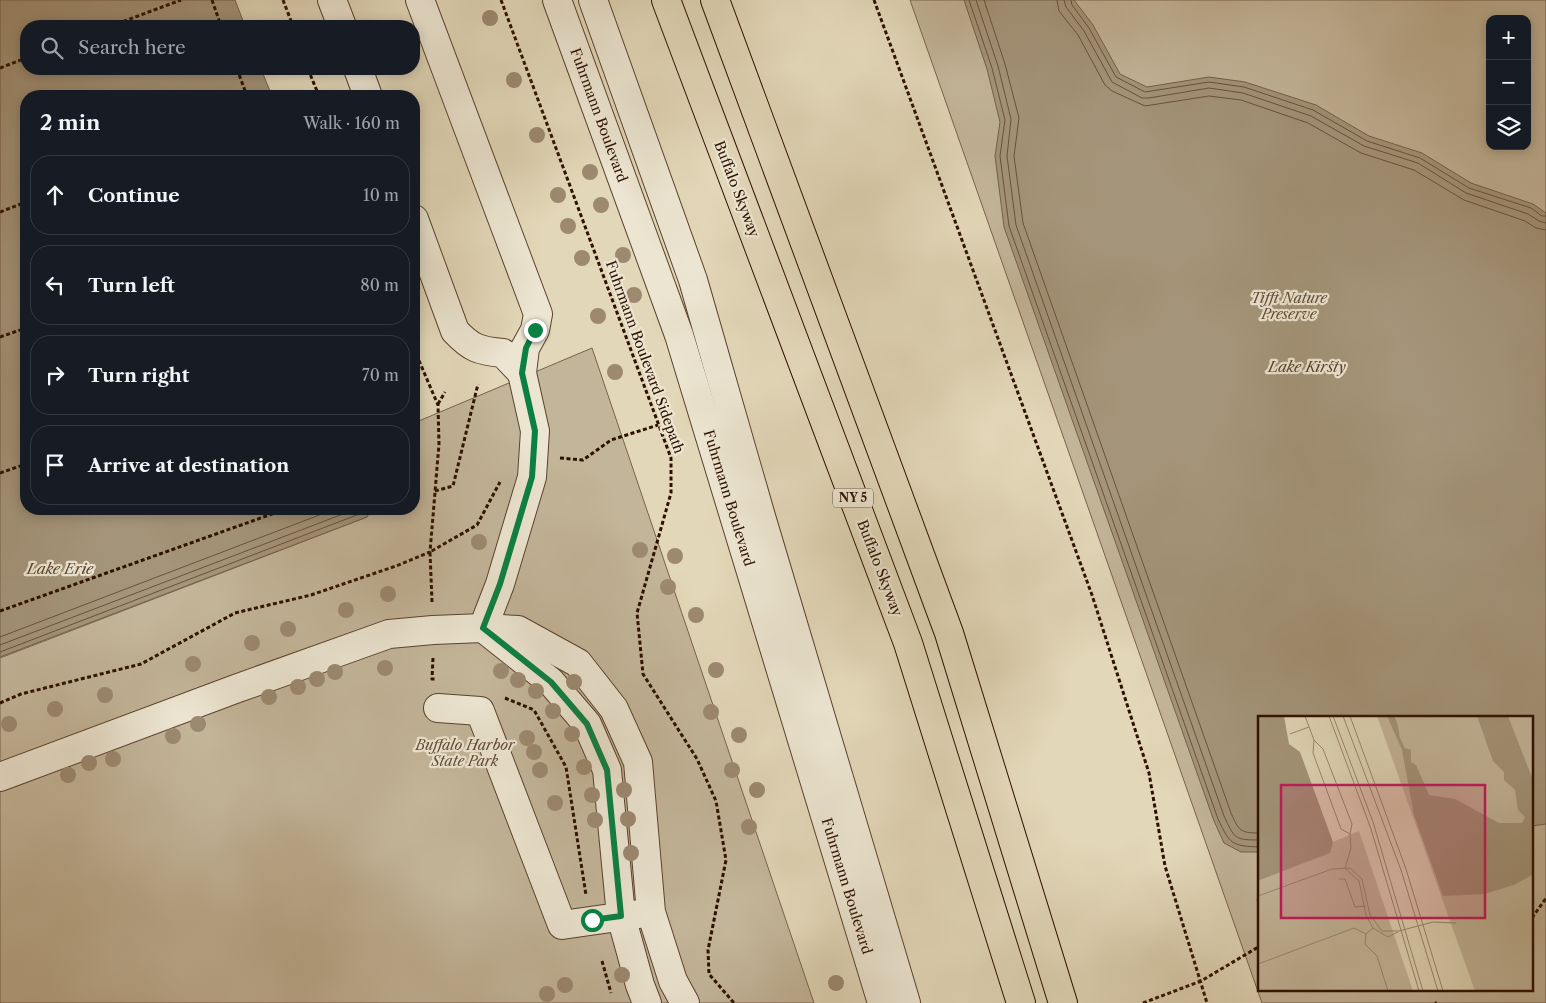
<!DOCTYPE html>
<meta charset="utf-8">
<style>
body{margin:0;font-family:"Libre Caslon Text",serif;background:#242831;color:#f1f3f6}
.controls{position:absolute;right:15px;top:15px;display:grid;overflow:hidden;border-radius:10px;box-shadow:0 2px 12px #0003}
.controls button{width:45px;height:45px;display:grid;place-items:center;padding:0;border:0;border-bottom:1px solid #363941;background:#171b24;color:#f1f3f6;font:25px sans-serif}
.stop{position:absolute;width:15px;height:15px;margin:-11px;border:4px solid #0b8043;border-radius:50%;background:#fff}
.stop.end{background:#0b8043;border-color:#fff;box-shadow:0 1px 5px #0008}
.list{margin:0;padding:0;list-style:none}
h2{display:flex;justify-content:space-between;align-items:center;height:65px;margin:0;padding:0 20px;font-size:21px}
h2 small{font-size:16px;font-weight:400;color:#9ea1a6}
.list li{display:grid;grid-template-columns:32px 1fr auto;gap:15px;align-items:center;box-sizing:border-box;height:80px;margin:0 10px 10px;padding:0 10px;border:1px solid #363941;border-radius:20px}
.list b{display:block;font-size:19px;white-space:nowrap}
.list em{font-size:16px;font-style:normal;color:#9ea1a6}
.icon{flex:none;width:28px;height:28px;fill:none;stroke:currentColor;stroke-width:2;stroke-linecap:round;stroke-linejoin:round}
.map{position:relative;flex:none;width:1546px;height:1003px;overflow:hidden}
.search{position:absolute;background:#171b24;box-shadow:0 2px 12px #0003;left:20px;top:20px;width:400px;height:55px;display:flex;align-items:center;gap:12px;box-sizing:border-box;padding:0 18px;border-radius:20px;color:#9ea1a6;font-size:19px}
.panel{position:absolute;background:#171b24;box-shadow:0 2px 12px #0003;left:20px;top:90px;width:400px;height:425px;border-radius:20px}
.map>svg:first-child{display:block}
</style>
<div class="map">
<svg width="1546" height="1003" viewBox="0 0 1546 1003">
<rect width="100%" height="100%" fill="#e2d7b8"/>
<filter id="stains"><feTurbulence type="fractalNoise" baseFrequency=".004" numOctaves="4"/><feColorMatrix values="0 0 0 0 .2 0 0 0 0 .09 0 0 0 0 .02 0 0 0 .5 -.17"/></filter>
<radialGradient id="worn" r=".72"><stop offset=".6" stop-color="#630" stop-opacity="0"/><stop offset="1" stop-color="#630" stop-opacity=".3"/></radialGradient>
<!-- green -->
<g fill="#c3b599" stroke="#78634c" fill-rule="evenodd">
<path d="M910,0h636v1003h-284zM1490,19h37v127h-37zM1260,717h272v272h-272z"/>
<path d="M592,348l222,655h-814v-345l367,-141 4,-8h43v-86z"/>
</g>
<!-- water -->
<g fill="#a49479" stroke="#746049">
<path d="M0,0h235l10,26h-219v43h235l11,27h-246v413h345l-4,8 -367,140z"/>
<path d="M964,0h110l19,25 27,49 27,13 62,-10 36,5 71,23 53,31 53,17 49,30 62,21 13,9v611l-14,2v-109h-272v135h-19l-17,-9 -10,-22 -210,-594 -9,-71 5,-34 -13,-53z"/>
</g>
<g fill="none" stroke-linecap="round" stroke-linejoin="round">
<!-- shore -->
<g stroke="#68523c" stroke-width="1">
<path d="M969,0l23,68 13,52 -5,36 9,70 209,593c12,25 13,27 42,28"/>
<path d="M976,0l22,66 13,53 -4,37 9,69 208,591c11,23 10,24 36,24"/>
<path d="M984,0l21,64 14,54 -5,38 9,67 208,590c8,18 9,20 29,20"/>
<path d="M1057,0l2,11 19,24 27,50 7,6 33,15 64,-10 32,4 67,23 53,30 53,17 50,30 61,21 11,7 10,2"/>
<path d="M1064,0l2,7 18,24 28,51 30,16h7l60,-10 34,5 68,23 53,30 54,17 48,30 62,21 11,7 7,2"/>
<path d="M1071,0l1,5 17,23 27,49 29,15 64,-10 35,5 69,23 54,31 53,17 49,30 62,20 11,8h4"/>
<path d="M0,637l335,-128"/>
<path d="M0,645l356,-136"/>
<path d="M0,652l362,-139 3,-4"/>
</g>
<!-- minor casing -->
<g stroke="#5a422e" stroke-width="30">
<g id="minor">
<path d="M332,0l10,26"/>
<path d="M557,0l122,335 203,668"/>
<path d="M593,0l100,280 67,233 146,490"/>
<path d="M358,69l10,27"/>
<path d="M414,219l41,112c16,17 24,20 48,22l19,20 3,-25 10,-18 3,-16 -118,-314"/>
<path d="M483,628l68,54 36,42 20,46 14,146 19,69 7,18"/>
<path d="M483,628l17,-44 32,-107 3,-46 -13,-58"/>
<path d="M438,708l42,3 82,214 77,-11"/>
<path d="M0,777l238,-89 151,-54 44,-4 50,-2 35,2 60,33 36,46 24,53 13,150 22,69 12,22"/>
</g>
</g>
<!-- highway casing -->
<g stroke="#2d1100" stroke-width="30">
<g id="highway">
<path d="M666,0l242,643 113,360"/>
<path d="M715,0l234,633 114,370"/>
</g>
</g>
<!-- path -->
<g stroke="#2d1100" stroke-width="3" stroke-dasharray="4 2.5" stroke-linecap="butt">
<path d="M212,0l9,26"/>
<path d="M283,0l10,26"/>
<path d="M501,0l170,458v35l-34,120 6,61 54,85 19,42 10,59 -18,90 1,24 25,29"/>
<path d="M874,0l218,595 57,178 16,93 42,137"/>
<path d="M111,26l70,-26"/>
<path d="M0,68l26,-10"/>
<path d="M237,69l10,27"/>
<path d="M308,69l11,27"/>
<path d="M0,212l26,-10"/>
<path d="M0,337l26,-9"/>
<path d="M438,404l7,-12"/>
<path d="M560,458l23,2 28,-20 47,-15"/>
<path d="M0,473l26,-9"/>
<path d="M435,491l18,-5 25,-102"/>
<path d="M432,602l-2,-50 47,-27 23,-43"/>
<path d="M0,611l286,-102"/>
<path d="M433,658l-1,21h3"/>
<path d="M505,698l29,12 32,57 20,128"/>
<path d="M0,703l21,-9 120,-30 94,-51 76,-18 85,-29 34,-14 9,-108 -1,-39 -24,-56"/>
<path d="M1260,893l-2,5 2,12"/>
<path d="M1532,918l14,-20"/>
<path d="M602,961l9,32"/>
<path d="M1435,1002l1,1"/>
<path d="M1143,1003l58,-22 59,-35"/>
</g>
<!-- minor -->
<use href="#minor" stroke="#ece5d1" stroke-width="28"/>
<!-- highway -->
<use href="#highway" stroke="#e2d7b8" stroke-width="28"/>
</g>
<!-- trees -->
<g fill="#9c8970">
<circle cx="490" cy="18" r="8"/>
<circle cx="514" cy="80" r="8"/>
<circle cx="537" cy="135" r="8"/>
<circle cx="590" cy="172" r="8"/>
<circle cx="558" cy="195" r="8"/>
<circle cx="601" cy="205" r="8"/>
<circle cx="568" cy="226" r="8"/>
<circle cx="623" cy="255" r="8"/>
<circle cx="582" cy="258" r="8"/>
<circle cx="634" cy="295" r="8"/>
<circle cx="598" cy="316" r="8"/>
<circle cx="615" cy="372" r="8"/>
<circle cx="479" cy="542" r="8"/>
<circle cx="640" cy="550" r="8"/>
<circle cx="675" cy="556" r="8"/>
<circle cx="668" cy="587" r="8"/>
<circle cx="388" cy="594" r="8"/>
<circle cx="346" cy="610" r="8"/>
<circle cx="696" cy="615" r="8"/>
<circle cx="288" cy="629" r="8"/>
<circle cx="252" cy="643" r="8"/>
<circle cx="193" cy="664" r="8"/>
<circle cx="385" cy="668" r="8"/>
<circle cx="716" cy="670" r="8"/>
<circle cx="501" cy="671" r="8"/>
<circle cx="335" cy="672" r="8"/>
<circle cx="317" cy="679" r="8"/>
<circle cx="518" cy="680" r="8"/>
<circle cx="574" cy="682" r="8"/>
<circle cx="298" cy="687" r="8"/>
<circle cx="536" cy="691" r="8"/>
<circle cx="105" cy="695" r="8"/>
<circle cx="269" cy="697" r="8"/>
<circle cx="55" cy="709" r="8"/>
<circle cx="553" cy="711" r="8"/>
<circle cx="711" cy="712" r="8"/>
<circle cx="9" cy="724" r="8"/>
<circle cx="198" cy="724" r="8"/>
<circle cx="572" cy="734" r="8"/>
<circle cx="739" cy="735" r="8"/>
<circle cx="173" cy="736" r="8"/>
<circle cx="527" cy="738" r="8"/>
<circle cx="534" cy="752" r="8"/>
<circle cx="113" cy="759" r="8"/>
<circle cx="89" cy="763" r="8"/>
<circle cx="584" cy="767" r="8"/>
<circle cx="540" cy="770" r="8"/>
<circle cx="732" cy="770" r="8"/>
<circle cx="68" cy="775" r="8"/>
<circle cx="624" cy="790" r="8"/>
<circle cx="757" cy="790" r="8"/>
<circle cx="592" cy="795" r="8"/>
<circle cx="555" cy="803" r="8"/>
<circle cx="628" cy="819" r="8"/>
<circle cx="595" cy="820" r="8"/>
<circle cx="749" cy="827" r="8"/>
<circle cx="631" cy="853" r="8"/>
<circle cx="622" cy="975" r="8"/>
<circle cx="836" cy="983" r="8"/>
<circle cx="565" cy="985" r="8"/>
<circle cx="547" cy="994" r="8"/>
</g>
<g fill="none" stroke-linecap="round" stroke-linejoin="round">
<!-- route -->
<path stroke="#0b8043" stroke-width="6" d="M535,330l-9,18 -4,25 13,58 -3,46 -32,107 -17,44 68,54 36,42 20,46 14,146 -29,4"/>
</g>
<g text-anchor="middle" stroke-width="4.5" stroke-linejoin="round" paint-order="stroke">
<!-- shield labels -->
<rect fill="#ece5d1" stroke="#66513f" stroke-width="1" x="833" y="488.5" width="40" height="19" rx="4"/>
<g font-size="12" font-weight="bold" fill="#2d1100">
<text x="853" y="502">NY 5</text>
</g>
<!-- street labels -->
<g font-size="14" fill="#2d1100" stroke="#ece5d1">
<text transform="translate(599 115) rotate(70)" y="5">Fuhrmann Boulevard</text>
<text transform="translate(737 189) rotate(69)" y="5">Buffalo Skyway</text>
<text transform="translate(645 357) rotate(70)" y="5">Fuhrmann Boulevard Sidepath</text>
<text transform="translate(729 498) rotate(73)" y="5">Fuhrmann Boulevard</text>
<text transform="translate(880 568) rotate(69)" y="5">Buffalo Skyway</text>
<text transform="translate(847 886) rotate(73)" y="5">Fuhrmann Boulevard</text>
</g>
<!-- park labels -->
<g font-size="14" font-style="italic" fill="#624a36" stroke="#ece5d1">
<text x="1289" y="303">Tifft Nature<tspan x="1289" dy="16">Preserve</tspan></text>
<text x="465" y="750">Buffalo Harbor<tspan x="465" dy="16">State Park</tspan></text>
</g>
<!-- water labels -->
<g font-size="15" font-style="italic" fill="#5d4530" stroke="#ece5d1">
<text x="1307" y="372">Lake Kirsty</text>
<text x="60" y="574">Lake Erie</text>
</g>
</g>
<!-- overview -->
<g transform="translate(1258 716)">
<rect width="275" height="275" fill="#e2d7b8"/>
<path d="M119,0h156v275h-58zM101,115l54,160h-155v-110l71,-28 4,-11z" fill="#c3b599"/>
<path d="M0,0h26l5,28 11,8 33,90 -3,11 -72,28zM129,0h7l3,6 3,16 5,10 6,2v12l5,3 13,30 26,4 44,24h23l3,-6 -7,-7 -3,-20 -11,-10v-8l-11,-11 -16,-45h31l25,64 -1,95 -18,10 -30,9 -41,2 -29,-81 -12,-65z" fill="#a49479"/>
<path fill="none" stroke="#9a886e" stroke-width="1" d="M47,0l9,24 9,9 29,75 -2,10 -9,-5 -28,-76 1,-13M71,0l42,113 48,162M75,0l40,106 50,169M85,0l58,154 37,121M92,0l56,153 37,122M32,18l19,-7M87,152l6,-20 -1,-14M88,153l13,12 7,34 7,13 15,9 10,-5M81,163h6l10,28 11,-1M0,180l74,-27 18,-1 12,11 8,36 12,16h17l34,-9 23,1M108,218l-1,10 12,12 11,35M0,248l96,-36 12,6 7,-6"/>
<path fill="#c2185b" fill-opacity="0.15" stroke="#c2185b" stroke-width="2.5" d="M23,69h204v133h-204z"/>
<rect width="275" height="275" fill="none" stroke="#2d1100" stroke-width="2.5"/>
</g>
<rect width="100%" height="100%" filter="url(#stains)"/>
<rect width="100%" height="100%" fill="url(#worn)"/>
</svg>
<div class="controls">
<button>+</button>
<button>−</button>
<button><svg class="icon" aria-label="layers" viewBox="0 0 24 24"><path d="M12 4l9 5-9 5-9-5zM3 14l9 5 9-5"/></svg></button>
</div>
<div class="stop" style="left:592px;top:920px"></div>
<div class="stop end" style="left:535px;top:330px"></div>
<div class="search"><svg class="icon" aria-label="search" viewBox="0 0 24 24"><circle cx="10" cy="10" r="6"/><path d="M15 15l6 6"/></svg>Search here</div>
<section class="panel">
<h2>2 min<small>Walk · 160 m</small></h2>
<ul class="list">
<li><svg class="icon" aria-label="ahead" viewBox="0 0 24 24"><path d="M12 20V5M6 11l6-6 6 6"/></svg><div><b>Continue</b></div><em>10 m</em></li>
<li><svg class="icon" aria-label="left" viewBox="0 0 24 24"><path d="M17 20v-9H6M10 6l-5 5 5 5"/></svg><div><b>Turn left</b></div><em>80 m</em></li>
<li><svg class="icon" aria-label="right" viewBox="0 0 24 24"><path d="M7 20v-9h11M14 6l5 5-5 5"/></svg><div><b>Turn right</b></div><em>70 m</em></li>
<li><svg class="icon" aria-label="arrive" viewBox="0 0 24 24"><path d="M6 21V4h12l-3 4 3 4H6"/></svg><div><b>Arrive at destination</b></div></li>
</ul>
</section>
</div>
